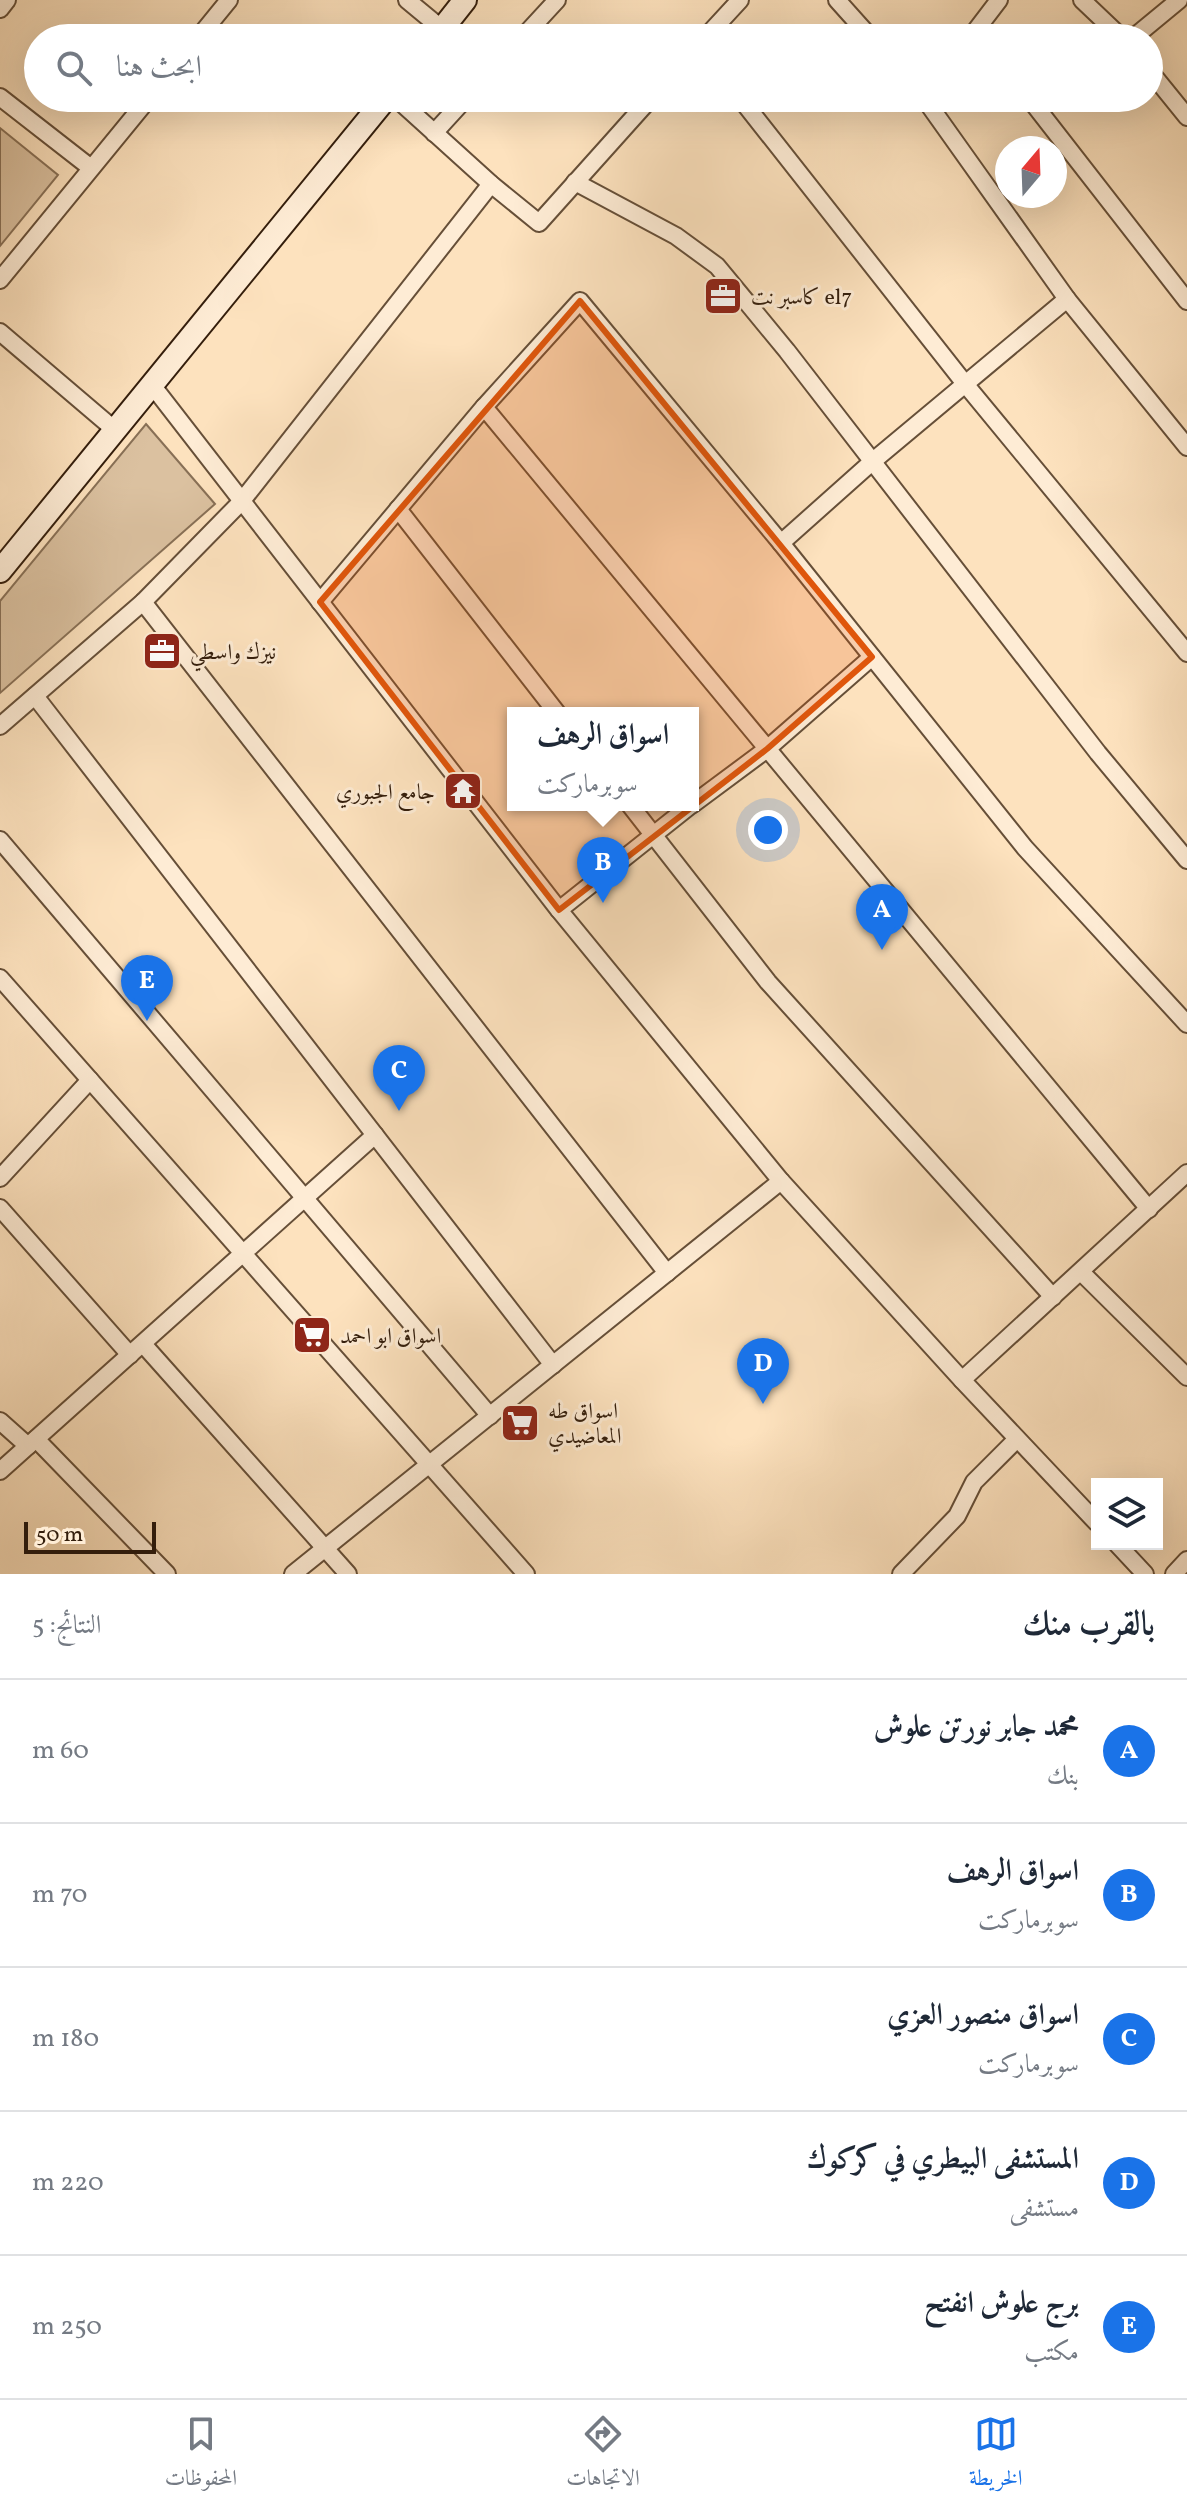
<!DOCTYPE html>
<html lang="ar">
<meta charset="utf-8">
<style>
body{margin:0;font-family:Vollkorn,Amiri,serif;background:#f2f2f3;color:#1f2937;direction:rtl}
.controls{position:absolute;right:24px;bottom:24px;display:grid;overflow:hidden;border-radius:0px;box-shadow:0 8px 32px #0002}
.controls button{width:72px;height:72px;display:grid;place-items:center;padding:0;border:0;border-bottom:2px solid #e0e1e3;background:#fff;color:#1f2937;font:40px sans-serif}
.compass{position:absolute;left:995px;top:136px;width:72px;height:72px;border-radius:50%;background:#fff;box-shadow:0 8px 32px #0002;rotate:19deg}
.scale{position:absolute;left:24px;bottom:20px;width:132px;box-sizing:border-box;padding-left:8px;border:4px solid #341e0c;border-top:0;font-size:22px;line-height:28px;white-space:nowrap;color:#341e0c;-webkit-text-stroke:6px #feecd5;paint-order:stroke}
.you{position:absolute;left:768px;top:830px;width:28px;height:28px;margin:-20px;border:6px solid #fff;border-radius:50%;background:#1a73e8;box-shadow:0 0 0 12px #1a73e833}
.badge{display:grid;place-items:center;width:52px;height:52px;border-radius:50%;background:#1a73e8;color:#fff;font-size:26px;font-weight:700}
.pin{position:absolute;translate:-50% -66px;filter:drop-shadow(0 2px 4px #0008)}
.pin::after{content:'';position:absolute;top:42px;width:28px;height:24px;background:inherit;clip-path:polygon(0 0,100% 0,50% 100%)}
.popup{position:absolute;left:507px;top:707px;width:192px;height:104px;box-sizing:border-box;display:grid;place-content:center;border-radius:0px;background:#fff;filter:drop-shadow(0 2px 6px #0005);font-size:26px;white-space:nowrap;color:#747a83}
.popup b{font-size:30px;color:#1f2937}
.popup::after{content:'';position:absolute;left:50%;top:100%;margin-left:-16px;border:16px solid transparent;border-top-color:#fff}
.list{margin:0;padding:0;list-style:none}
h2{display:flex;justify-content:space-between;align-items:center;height:104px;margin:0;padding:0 32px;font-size:34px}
h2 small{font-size:26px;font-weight:400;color:#747a83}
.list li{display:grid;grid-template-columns:52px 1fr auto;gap:24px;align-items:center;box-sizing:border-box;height:144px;padding:0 32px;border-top:2px solid #e0e1e3}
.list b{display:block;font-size:30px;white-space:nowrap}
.list p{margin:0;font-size:26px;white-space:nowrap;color:#747a83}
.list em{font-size:26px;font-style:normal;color:#747a83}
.icon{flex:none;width:44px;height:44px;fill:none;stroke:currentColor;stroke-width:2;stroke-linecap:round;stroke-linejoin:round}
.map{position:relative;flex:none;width:1187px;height:1574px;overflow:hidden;direction:ltr}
.search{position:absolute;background:#fff;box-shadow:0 8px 32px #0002;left:24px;right:24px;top:24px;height:88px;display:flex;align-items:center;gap:20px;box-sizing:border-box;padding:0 28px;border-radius:44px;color:#747a83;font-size:30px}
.sheet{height:824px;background:#fff}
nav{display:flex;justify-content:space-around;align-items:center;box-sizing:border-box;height:112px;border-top:2px solid #e0e1e3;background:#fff;font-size:22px;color:#747a83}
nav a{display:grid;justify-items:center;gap:4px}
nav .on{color:#1a73e8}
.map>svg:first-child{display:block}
</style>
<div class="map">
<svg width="1187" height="1574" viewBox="0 0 1187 1574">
<rect width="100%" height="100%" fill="#fde2be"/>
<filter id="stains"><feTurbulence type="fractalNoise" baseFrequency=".0025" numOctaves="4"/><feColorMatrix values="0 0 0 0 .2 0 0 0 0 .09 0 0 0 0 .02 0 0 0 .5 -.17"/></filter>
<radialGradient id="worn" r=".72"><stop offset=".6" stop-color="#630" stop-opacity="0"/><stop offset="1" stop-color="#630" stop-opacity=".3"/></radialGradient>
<!-- green -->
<g fill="#dbc1a0" stroke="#887056" stroke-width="2">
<path d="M0,128l58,47 -58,71z"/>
<path d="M146,424l69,80 -215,189v-92z"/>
</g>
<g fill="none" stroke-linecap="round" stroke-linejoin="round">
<!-- street casing -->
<g stroke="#664f38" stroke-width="20">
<g id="street">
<path d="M407,0l35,29"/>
<path d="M837,0l34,38"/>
<path d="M1082,0l40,38"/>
<path d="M0,9l7,-9"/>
<path d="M198,38l31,-38"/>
<path d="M522,38l35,-38"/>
<path d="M705,38l35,-38"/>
<path d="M970,38l29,-38"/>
<path d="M1133,38l46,-38"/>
<path d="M1149,70l38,47"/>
<path d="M0,97l91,71"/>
<path d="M396,98l95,86 48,39 112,-125"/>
<path d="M740,98l226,287 221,268"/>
<path d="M924,98l143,201 120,148"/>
<path d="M1029,98l158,203"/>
<path d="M434,133l32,-35"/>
<path d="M575,182l101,54 41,30 70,85 311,402 89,107"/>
<path d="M0,280l149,-182"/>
<path d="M0,332l115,98"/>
<path d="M152,385l407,525 222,271 181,199 135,143"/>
<path d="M484,407l665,802"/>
<path d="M398,509l159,204"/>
<path d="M781,543l92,-82 194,-162"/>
<path d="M143,602l524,671"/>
<path d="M320,602l164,-195 96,-106 201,242 244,305 162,176"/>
<path d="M35,696l518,669"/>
<path d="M0,726l143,-124 98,-100 250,-318"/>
<path d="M693,804l74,-55 105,-92"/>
<path d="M630,805l138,177 285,315"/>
<path d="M0,840l490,576"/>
<path d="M559,910l132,-105"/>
<path d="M0,978l526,596"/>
<path d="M0,1178l90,-98"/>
<path d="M0,1208l130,147"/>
<path d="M1081,1272l106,105"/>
<path d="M143,1344l205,230"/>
<path d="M962,1380l225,-207"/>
<path d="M0,1421l28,25"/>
<path d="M36,1439l131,135"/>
<path d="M0,1471l375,-336"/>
<path d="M1117,1544l28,30"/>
<path d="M293,1574l488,-393"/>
<path d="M901,1574l56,-58 17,-34 43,-43"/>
<path d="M1174,1574l13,-14"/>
</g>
</g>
<!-- secondary casing -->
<g stroke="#341e0c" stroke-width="26">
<g id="secondary">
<path d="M435,38l30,-38"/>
<path d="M0,571l386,-473"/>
</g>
</g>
<!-- street -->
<use href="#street" stroke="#feecd5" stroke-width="16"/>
<!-- secondary -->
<use href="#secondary" stroke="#feecd5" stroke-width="22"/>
</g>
<!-- marked area -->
<path fill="#df560c" fill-opacity="0.2" stroke="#df560c" stroke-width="6" stroke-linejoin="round" d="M580,301l292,356 -105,92 -208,161 -239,-308z"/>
<!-- icons -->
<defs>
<g id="office-square" transform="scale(2)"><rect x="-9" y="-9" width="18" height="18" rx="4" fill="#8f2418" stroke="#feecd5"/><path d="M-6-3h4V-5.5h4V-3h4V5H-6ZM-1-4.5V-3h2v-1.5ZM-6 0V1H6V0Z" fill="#fff"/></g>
<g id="temple-square" transform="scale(2)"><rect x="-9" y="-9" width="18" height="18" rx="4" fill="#8f2418" stroke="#feecd5"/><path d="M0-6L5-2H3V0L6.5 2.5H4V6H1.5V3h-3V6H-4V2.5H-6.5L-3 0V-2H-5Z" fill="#fff"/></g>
<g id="supermarket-square" transform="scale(2)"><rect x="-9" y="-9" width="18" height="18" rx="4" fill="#8f2418" stroke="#feecd5"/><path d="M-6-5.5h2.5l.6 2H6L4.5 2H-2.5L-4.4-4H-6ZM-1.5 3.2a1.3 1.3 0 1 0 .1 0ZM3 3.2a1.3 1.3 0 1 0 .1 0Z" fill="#fff"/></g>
</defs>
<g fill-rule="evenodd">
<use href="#office-square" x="723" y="296"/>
<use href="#office-square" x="162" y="651"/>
<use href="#temple-square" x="463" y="791"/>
<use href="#supermarket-square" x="312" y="1335"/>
<use href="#supermarket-square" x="520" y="1423"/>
</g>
<g text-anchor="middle" stroke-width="6" stroke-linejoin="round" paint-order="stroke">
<!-- poi labels -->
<g font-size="22" fill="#341e0c" stroke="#feecd5" text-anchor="start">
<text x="751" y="304">كاسبر نت el7</text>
<text x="190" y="659">نيزك واسطي</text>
<text x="435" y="799" text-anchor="end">جامع الجبوري</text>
<text x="340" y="1343">اسواق ابو احمد</text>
<text x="548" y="1418">اسواق طه<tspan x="548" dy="25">المعاضيدي</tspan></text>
</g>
</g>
<rect width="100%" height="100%" filter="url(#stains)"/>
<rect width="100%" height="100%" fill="url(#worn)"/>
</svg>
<div class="controls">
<button><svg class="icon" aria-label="layers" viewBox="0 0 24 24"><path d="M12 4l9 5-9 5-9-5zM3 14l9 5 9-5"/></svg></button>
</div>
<svg class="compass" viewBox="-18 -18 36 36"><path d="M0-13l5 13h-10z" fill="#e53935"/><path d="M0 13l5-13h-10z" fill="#747a83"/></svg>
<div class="scale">50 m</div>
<div class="you"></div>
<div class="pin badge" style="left:882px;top:950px">A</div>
<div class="pin badge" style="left:603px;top:903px">B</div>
<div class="popup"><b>اسواق الرهف</b>سوبرماركت</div>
<div class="pin badge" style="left:399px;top:1111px">C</div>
<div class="pin badge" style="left:763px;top:1404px">D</div>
<div class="pin badge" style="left:147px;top:1021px">E</div>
<div class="search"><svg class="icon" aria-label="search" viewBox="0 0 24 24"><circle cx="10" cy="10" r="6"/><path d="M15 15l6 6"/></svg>ابحث هنا</div>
</div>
<section class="sheet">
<h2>بالقرب منك<small>النتائج: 5</small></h2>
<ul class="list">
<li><span class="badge">A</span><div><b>محمد جابر نورتن علوش</b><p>بنك</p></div><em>60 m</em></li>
<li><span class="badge">B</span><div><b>اسواق الرهف</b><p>سوبرماركت</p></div><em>70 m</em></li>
<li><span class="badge">C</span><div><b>اسواق منصور العزي</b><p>سوبرماركت</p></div><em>180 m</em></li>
<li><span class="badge">D</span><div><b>المستشفى البيطري في كركوك</b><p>مستشفى</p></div><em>220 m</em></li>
<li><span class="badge">E</span><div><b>برج علوش انفتح</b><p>مكتب</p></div><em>250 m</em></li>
</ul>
</section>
<nav>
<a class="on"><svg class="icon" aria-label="map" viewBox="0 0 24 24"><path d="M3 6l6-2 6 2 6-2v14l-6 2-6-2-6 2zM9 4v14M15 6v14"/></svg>الخريطة</a>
<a><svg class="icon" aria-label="directions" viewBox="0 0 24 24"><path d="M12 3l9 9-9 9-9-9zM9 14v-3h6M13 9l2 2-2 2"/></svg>الاتجاهات</a>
<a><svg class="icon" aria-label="saved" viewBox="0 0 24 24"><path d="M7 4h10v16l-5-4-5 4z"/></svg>المحفوظات</a>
</nav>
